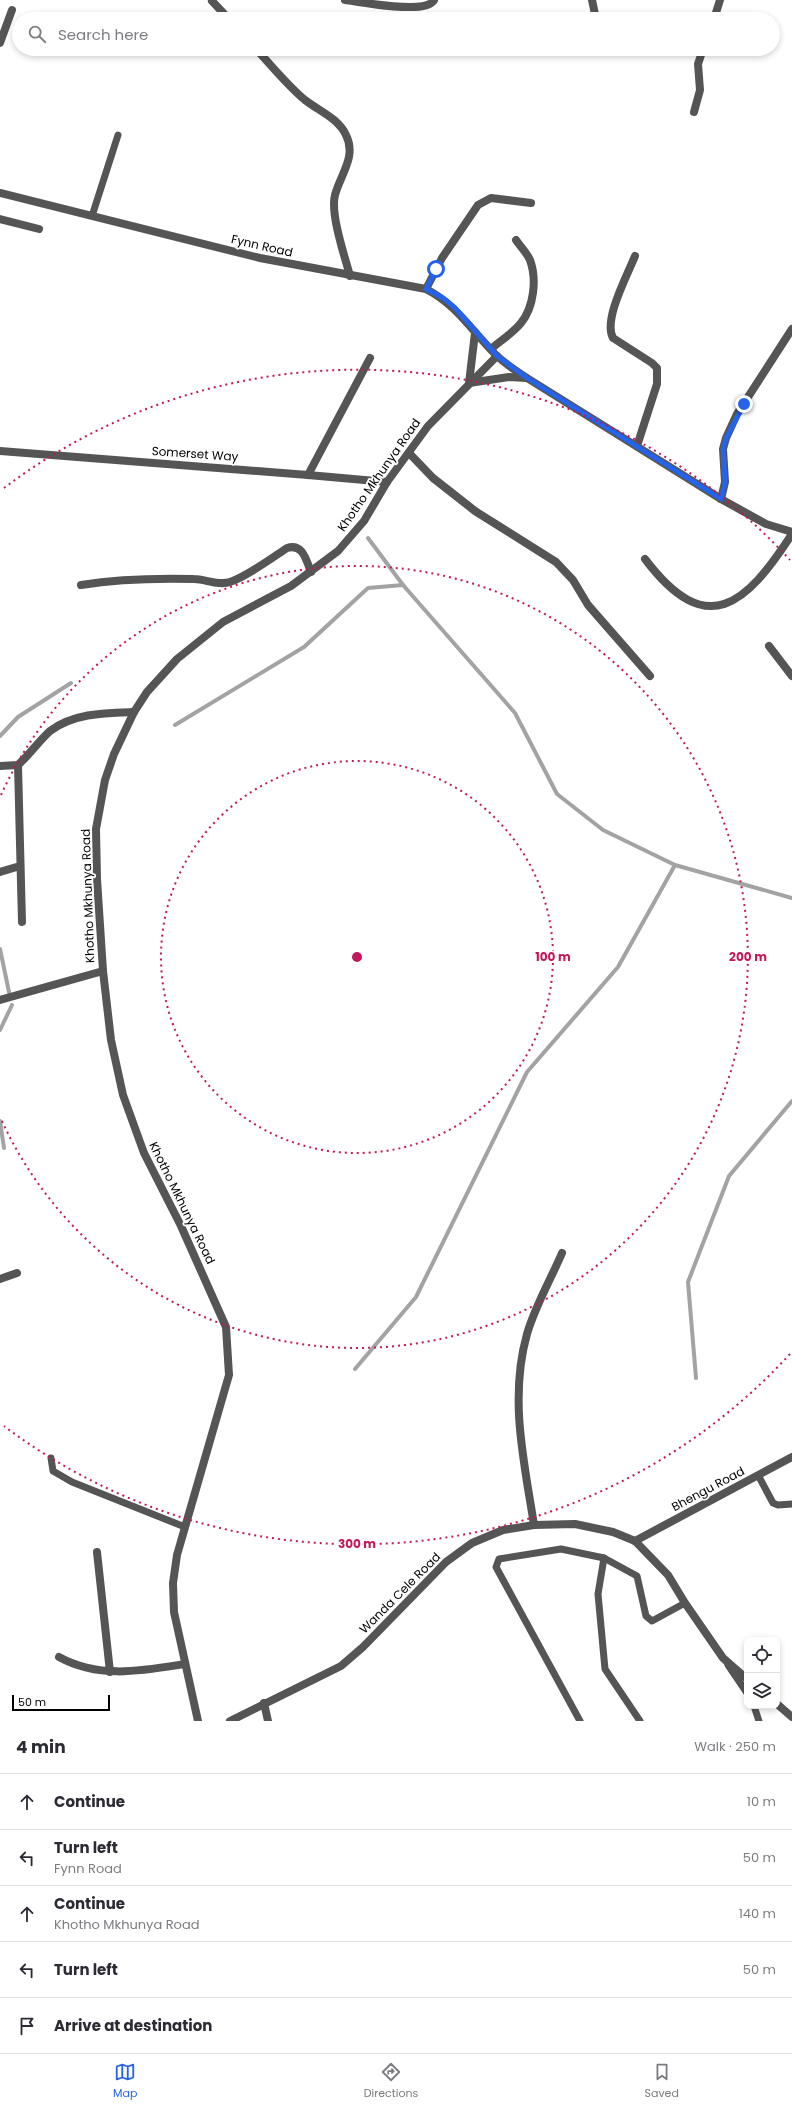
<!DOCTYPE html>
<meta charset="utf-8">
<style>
body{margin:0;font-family:Poppins,sans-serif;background:#f2f2f3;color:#2b2b33}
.controls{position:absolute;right:12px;bottom:12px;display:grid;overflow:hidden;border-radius:8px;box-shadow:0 2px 6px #0003}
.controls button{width:36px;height:36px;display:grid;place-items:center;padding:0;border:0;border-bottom:1px solid #e1e1e2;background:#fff;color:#2b2b33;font:20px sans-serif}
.scale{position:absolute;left:12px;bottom:10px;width:98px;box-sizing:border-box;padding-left:4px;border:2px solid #000;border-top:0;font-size:11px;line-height:14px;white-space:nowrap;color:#000;-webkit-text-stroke:3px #fff;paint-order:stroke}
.stop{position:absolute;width:12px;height:12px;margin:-9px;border:3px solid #2563eb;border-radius:50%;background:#fff}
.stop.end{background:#2563eb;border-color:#fff;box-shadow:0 1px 4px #0008}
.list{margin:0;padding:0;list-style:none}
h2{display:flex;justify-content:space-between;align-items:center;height:52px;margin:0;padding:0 16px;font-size:17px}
h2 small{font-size:13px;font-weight:400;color:#7c7c81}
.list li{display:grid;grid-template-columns:26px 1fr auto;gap:12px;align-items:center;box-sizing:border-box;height:56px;padding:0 16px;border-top:1px solid #e1e1e2}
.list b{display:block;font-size:15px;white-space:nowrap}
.list p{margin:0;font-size:13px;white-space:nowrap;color:#7c7c81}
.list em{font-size:13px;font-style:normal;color:#7c7c81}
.icon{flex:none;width:22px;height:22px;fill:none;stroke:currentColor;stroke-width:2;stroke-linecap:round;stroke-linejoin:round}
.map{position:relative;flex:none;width:792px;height:1721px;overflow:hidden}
.search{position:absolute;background:#fff;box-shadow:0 2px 6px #0003;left:12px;right:12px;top:12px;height:44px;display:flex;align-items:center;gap:10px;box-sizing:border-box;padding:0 14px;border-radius:22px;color:#7c7c81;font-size:15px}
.sheet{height:332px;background:#fff}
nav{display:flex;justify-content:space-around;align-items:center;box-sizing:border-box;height:56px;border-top:1px solid #e1e1e2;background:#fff;font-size:11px;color:#7c7c81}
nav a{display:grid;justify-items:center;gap:2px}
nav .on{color:#2563eb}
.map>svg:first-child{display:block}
</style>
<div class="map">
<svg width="792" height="1721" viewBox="0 0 792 1721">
<rect width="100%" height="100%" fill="#fff"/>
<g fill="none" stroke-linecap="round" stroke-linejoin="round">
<!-- stream -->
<g stroke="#a3a3a3" stroke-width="4">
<path d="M368,538l35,47 112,128 42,81 46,36 72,35 117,33"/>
<path d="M175,725l129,-78 64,-59 35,-3"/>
<path d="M0,736l18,-19 53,-34"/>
<path d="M0,949l9,43"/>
<path d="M0,1030l12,-25"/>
<path d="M0,1121l4,27"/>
<path d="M355,1369l61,-72 111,-225 91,-105 57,-102"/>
<path d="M696,1378l-8,-96 41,-106 63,-75"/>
</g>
<!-- service -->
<g stroke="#555" stroke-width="7">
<path d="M92,216l26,-81"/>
<path d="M51,1458l2,13 19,11 113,45"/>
<path d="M758,1475l15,28 5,2 14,-1"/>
<path d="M604,1558l-6,36 7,75 35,52"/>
<path d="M728,1665l19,28"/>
<path d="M754,1706l5,15"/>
<path d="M580,1721l-84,-154 3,-8 62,-10 43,9 33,18 9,40 6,5 33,-18"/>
</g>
<!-- minor -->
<g stroke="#555" stroke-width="8">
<path d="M345,0c17,2 81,15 89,0"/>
<path d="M592,0l4,19"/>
<path d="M212,1l17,18"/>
<path d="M714,19l6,-19"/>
<path d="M0,43l12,-33"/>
<path d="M256,49c16,17 31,36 49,51 14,11 33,18 41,35 11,22 -6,40 -11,60 -5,19 10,62 15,81"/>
<path d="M694,112l6,-22 -2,-26 5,-15"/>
<path d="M0,193l260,65 166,31c32,17 44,40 69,65 9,9 21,17 32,24l194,121 45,25 26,8"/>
<path d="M0,219l39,10"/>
<path d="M635,256c-8,20 -32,64 -22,82l39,25 5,5v16l-20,62"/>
<path d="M426,289l16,-31 36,-53 13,-7 40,5"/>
<path d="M475,333l-6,50 40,-6 17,1"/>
<path d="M491,349c9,-8 22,-16 30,-26 13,-16 16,-44 9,-63 -3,-7 -10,-14 -14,-20"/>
<path d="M0,451l308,24 79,7"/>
<path d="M409,453l24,25 42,33 81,51 17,18 15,25 62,71"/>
<path d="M308,475l62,-117"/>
<path d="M721,499l4,-17 -2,-33 3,-11 11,-24 55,-85"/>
<path d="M645,559c62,82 101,46 147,-25"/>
<path d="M81,585c37,-6 75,-7 113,-6 11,0 25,7 36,3 16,-5 42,-24 57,-34 16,-5 19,12 24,24"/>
<path d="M769,646l23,30"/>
<path d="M18,765l4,157"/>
<path d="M0,766l18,-1c11,-10 21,-24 32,-34 24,-18 55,-18 84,-19"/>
<path d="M0,872l20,-6"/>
<path d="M0,1000l103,-29"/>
<path d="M0,1279l17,-6"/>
<path d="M534,1525c-10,-64 -25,-127 -7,-191 8,-28 24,-55 35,-81"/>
<path d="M635,1541l157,-84"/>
<path d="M97,1552l13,120"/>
<path d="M59,1657c40,22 82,14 126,7"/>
<path d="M264,1703l4,18"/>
<path d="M777,1704l15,13"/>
<path d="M198,1721l-24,-109 -1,-29 4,-28 52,-180 -3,-48 -45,-101 -37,-73 -21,-58 -12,-55 -8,-69 -6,-92 -1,-50 9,-49 9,-26 20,-42 13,-20 30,-33 46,-37 68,-36 47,-35 26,-30 23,-39 41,-56 69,-70"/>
<path d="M230,1721l111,-55 22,-19 83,-85 26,-19 31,-13 31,-5 41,-1 38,8 22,9 33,34 17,28 38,55 24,21"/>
</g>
</g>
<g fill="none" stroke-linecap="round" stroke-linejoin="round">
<!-- route -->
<path stroke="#2563eb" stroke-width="5" d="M436,269l-10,20 17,9 12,10 42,48 30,22 194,121 4,-17 -2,-33 3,-11 18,-34"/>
</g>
<!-- distance rings -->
<g fill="none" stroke="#c2185b" stroke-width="2" stroke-dasharray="2 4">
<circle cx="357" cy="957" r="196"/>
<path d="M1 795A391 391 0 1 1 1 1119"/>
<path d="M790 1354A587 587 0 0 1 4 1426M4 488A587 587 0 0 1 790 560"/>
</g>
<g text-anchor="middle" stroke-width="3.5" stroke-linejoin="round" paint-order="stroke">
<!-- street labels -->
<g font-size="12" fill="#000" stroke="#fff">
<text transform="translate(262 246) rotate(13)" y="4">Fynn Road</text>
<text transform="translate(195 454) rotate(4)" y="4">Somerset Way</text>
<text transform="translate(379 475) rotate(-55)" y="4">Khotho Mkhunya Road</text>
<text transform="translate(88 896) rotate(-92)" y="4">Khotho Mkhunya Road</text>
<text transform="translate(182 1203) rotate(64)" y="4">Khotho Mkhunya Road</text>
<text transform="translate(708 1489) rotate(-28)" y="4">Bhengu Road</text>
<text transform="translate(400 1593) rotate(-45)" y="4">Wanda Cele Road</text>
</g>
</g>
<circle cx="357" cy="957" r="6" fill="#c2185b" stroke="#fff" stroke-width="2"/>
<g font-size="12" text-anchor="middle" font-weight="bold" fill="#c2185b" stroke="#fff" stroke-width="3.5" stroke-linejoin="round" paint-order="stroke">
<text x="553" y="961">100 m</text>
<text x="748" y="961">200 m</text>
<text x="357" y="1548">300 m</text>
</g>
</svg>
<div class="controls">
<button><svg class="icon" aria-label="locate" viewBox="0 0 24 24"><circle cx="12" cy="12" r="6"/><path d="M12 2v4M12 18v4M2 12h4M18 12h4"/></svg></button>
<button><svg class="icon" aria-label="layers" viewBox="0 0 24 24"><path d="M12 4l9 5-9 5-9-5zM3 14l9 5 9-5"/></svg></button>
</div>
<div class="scale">50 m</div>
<div class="stop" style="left:436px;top:269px"></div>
<div class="stop end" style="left:744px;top:404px"></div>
<div class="search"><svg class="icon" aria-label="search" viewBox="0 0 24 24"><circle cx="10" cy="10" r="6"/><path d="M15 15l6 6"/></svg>Search here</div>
</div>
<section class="sheet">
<h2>4 min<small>Walk · 250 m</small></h2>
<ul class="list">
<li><svg class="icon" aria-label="ahead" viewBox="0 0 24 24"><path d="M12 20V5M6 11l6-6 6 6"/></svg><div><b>Continue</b></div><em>10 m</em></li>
<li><svg class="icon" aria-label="left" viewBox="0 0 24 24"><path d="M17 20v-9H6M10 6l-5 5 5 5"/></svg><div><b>Turn left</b><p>Fynn Road</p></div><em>50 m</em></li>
<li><svg class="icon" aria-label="ahead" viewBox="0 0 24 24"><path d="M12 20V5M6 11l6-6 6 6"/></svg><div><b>Continue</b><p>Khotho Mkhunya Road</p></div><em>140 m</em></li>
<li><svg class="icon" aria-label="left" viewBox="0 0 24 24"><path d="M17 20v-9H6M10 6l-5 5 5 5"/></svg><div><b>Turn left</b></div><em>50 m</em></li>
<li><svg class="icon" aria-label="arrive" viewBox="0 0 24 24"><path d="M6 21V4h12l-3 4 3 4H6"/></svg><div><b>Arrive at destination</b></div></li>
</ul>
</section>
<nav>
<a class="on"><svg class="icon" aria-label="map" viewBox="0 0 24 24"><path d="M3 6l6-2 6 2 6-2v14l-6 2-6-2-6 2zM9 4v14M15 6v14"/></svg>Map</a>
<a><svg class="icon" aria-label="directions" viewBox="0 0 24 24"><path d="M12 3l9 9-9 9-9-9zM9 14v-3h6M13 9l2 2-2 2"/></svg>Directions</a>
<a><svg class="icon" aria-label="saved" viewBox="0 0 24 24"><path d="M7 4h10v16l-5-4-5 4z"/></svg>Saved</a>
</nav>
